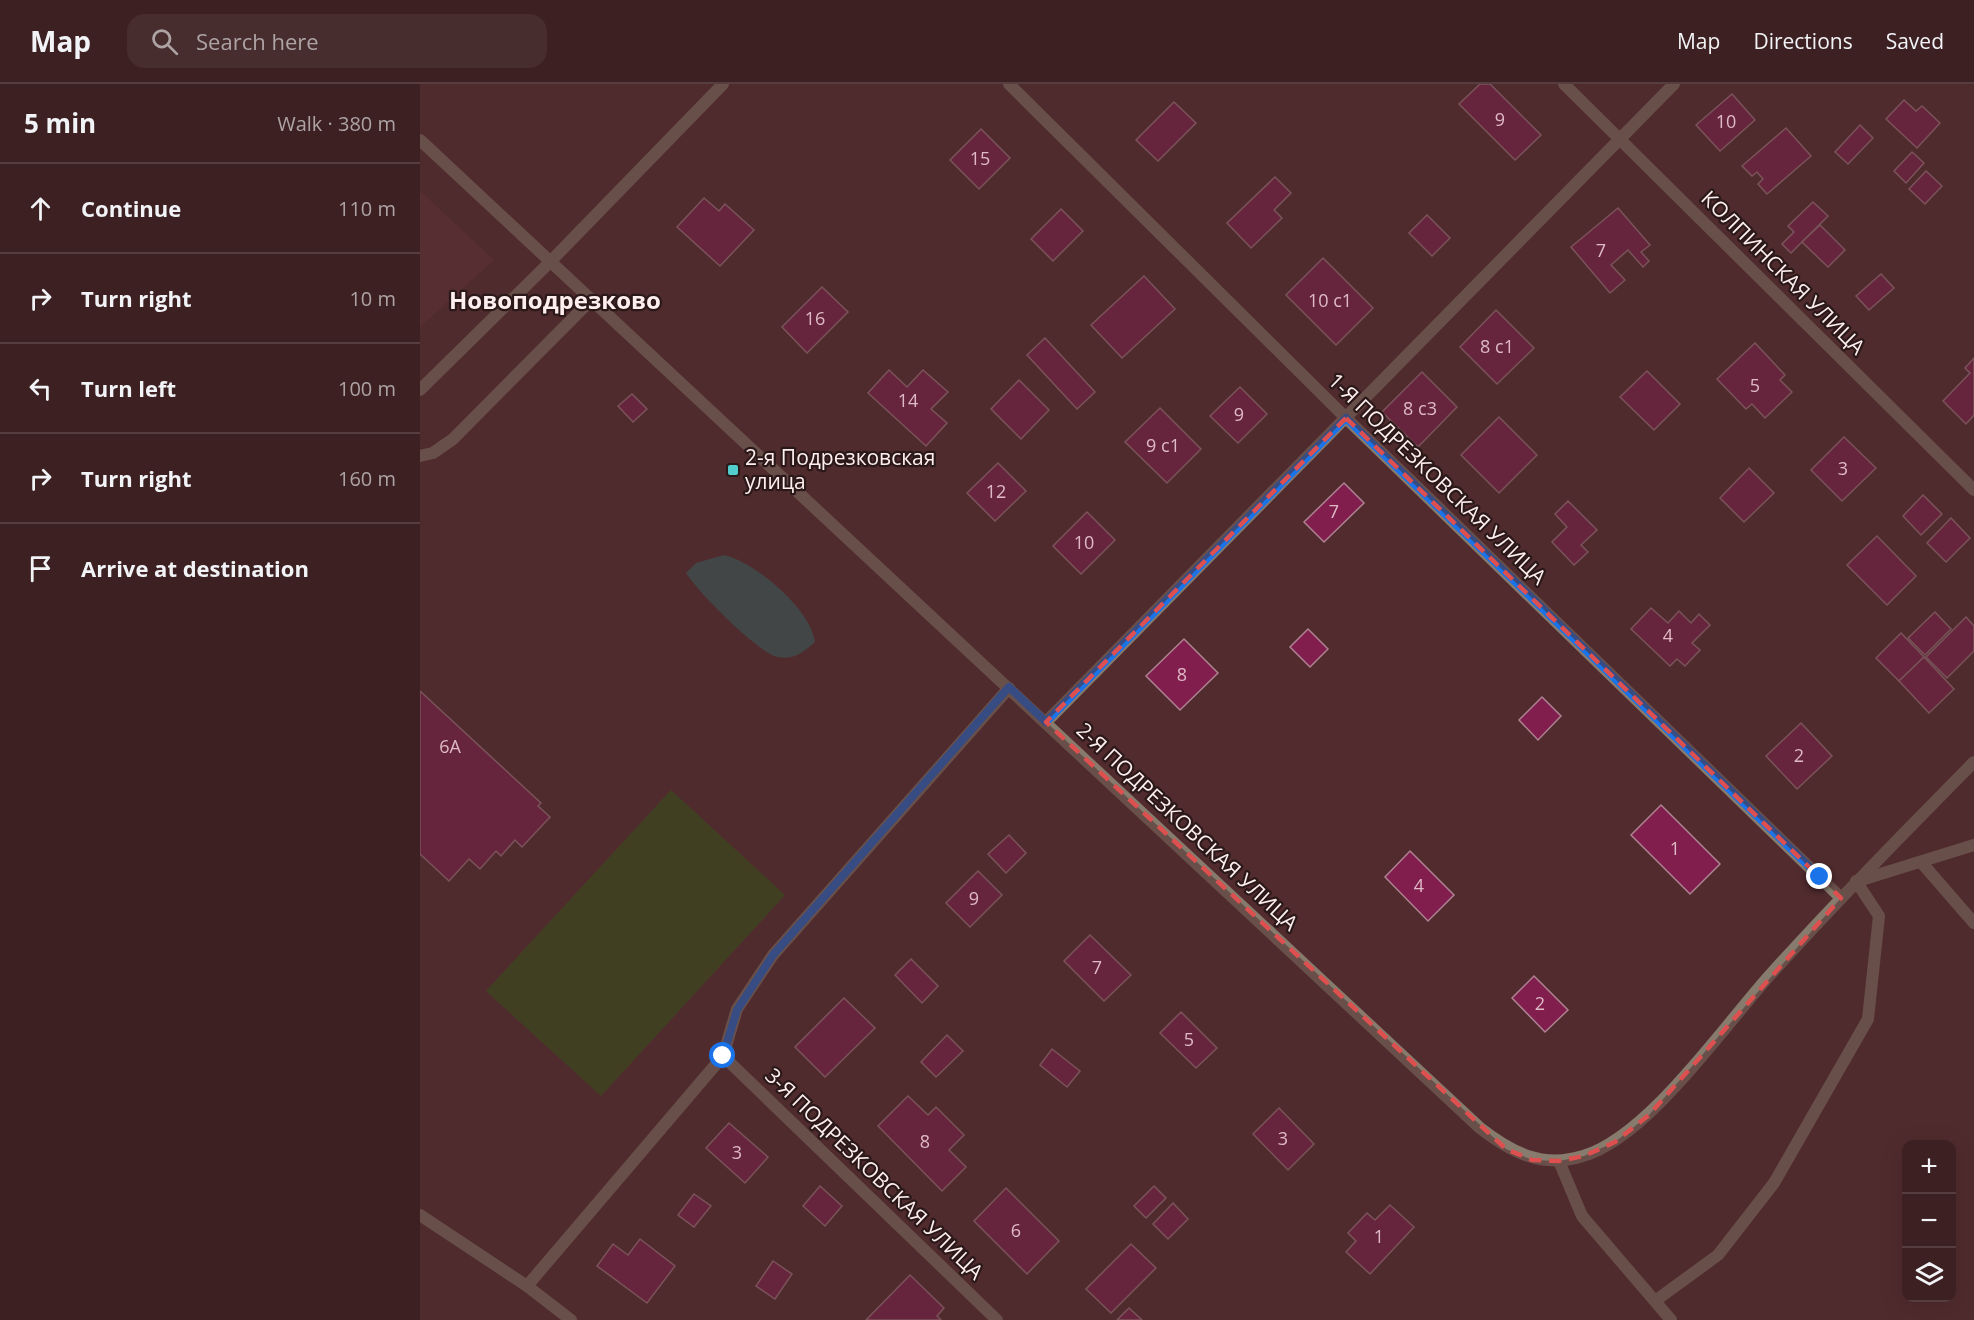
<!DOCTYPE html>
<meta charset="utf-8">
<style>
body{margin:0;font-family:"Open Sans",sans-serif;background:#482d2f;color:#f1f3f6}
.controls{position:absolute;right:18px;bottom:18px;display:grid;overflow:hidden;border-radius:12px;box-shadow:0 6px 24px #0002}
.controls button{width:54px;height:54px;display:grid;place-items:center;padding:0;border:0;border-bottom:2px solid #563e40;background:#3d2022;color:#f1f3f6;font:30px sans-serif}
.stop{position:absolute;width:18px;height:18px;margin:-14px;border:4px solid #1a73e8;border-radius:50%;background:#fff}
.stop.end{background:#1a73e8;border-color:#fff;box-shadow:0 2px 6px #0008}
.list{margin:0;padding:0;list-style:none}
h2{display:flex;justify-content:space-between;align-items:center;height:78px;margin:0;padding:0 24px;font-size:26px}
h2 small{font-size:20px;font-weight:400;color:#ada3a5}
.list li{display:grid;grid-template-columns:39px 1fr auto;gap:18px;align-items:center;box-sizing:border-box;height:90px;padding:0 24px;border-top:2px solid #563e40}
.list b{display:block;font-size:22px;white-space:nowrap}
.list em{font-size:20px;font-style:normal;color:#ada3a5}
.icon{flex:none;width:33px;height:33px;fill:none;stroke:currentColor;stroke-width:2;stroke-linecap:round;stroke-linejoin:round}
.map{position:relative;flex:none;width:1554px;height:1236px;overflow:hidden}
header{display:flex;align-items:center;gap:36px;box-sizing:border-box;height:84px;padding:0 30px;background:#3d2022;border-bottom:2px solid #563e40}
header strong{font-size:28px}
nav{display:flex;gap:33px;margin-inline-start:auto;font-size:21px}
.search{width:420px;height:54px;background:#482d2f;display:flex;align-items:center;gap:15px;box-sizing:border-box;padding:0 21px;border-radius:18px;color:#ada3a5;font-size:22px}
main{display:flex}
aside{flex:1;background:#3d2022}
.map>svg:first-child{display:block}
</style>
<header>
<strong>Map</strong>
<div class="search"><svg class="icon" aria-label="search" viewBox="0 0 24 24"><circle cx="10" cy="10" r="6"/><path d="M15 15l6 6"/></svg>Search here</div>
<nav><a>Map</a><a>Directions</a><a>Saved</a></nav>
</header>
<main>
<aside>
<h2>5 min<small>Walk · 380 m</small></h2>
<ul class="list">
<li><svg class="icon" aria-label="ahead" viewBox="0 0 24 24"><path d="M12 20V5M6 11l6-6 6 6"/></svg><div><b>Continue</b></div><em>110 m</em></li>
<li><svg class="icon" aria-label="right" viewBox="0 0 24 24"><path d="M7 20v-9h11M14 6l5 5-5 5"/></svg><div><b>Turn right</b></div><em>10 m</em></li>
<li><svg class="icon" aria-label="left" viewBox="0 0 24 24"><path d="M17 20v-9H6M10 6l-5 5 5 5"/></svg><div><b>Turn left</b></div><em>100 m</em></li>
<li><svg class="icon" aria-label="right" viewBox="0 0 24 24"><path d="M7 20v-9h11M14 6l5 5-5 5"/></svg><div><b>Turn right</b></div><em>160 m</em></li>
<li><svg class="icon" aria-label="arrive" viewBox="0 0 24 24"><path d="M6 21V4h12l-3 4 3 4H6"/></svg><div><b>Arrive at destination</b></div></li>
</ul>
</aside>
<div class="map">
<svg width="1554" height="1236" viewBox="0 0 1554 1236">
<rect width="100%" height="100%" fill="#512b2e"/>
<!-- built -->
<path fill="#5f3236" d="M0,107l74,69 -74,67z"/>
<!-- green -->
<path fill="#305816" d="M251,706l114,105 -184,201 -115,-105z"/>
<!-- water -->
<path fill="#326666" d="M304,471c31,7 87,54 91,87 -11,10 -21,18 -37,15 -19,-3 -81,-66 -92,-84l10,-10z"/>
<!-- building -->
<g fill="#811e4e" stroke="#ad8291" stroke-width="1.5">
<path d="M1060,0h10l51,51 -26,25 -56,-56z"/>
<path d="M1312,10l23,26 -35,31 -24,-26z"/>
<path d="M1484,16l12,11 6,-5 18,17 -23,25 -31,-29z"/>
<path d="M754,18l22,21 -38,38 -22,-21z"/>
<path d="M1440,41l13,13 -25,26 -13,-12z"/>
<path d="M1366,44l25,28 -44,38 -9,-10 5,-5 -6,-7 -5,4 -10,-10z"/>
<path d="M561,45l29,29 -31,31 -29,-29z"/>
<path d="M1492,68l12,11 -18,20 -12,-12z"/>
<path d="M1506,87l16,15 -17,18 -16,-15z"/>
<path d="M855,93l16,16 -17,17 8,8 -31,30 -24,-25z"/>
<path d="M284,114l15,13 6,-7 29,26 -34,36 -43,-39z"/>
<path d="M1393,118l15,14 -37,37 -9,-9 12,-12 -6,-6z"/>
<path d="M1198,124l32,37 -9,7 8,9 -6,6 -15,-17 -17,15 14,15 -15,13 -39,-46z"/>
<path d="M641,125l22,22 -30,30 -22,-22z"/>
<path d="M1007,131l23,23 -18,18 -23,-23z"/>
<path d="M1400,141l25,25 -17,17 -26,-25z"/>
<path d="M903,174l50,50 -37,37 -50,-50z"/>
<path d="M1461,190l13,14 -25,22 -13,-14z"/>
<path d="M724,192l31,33 -53,49 -31,-33z"/>
<path d="M402,203l26,25 -41,41 -25,-26z"/>
<path d="M1076,226l38,38 -37,36 -37,-37z"/>
<path d="M625,254l50,54 -18,17 -50,-54z"/>
<path d="M1335,259l30,32 -5,5 12,12 -27,26 -13,-14 -6,5 -29,-30z"/>
<path d="M1554,274v57l-8,9 -23,-23 27,-28 -5,-5z"/>
<path d="M469,286l18,17 16,-17 25,22 -17,17 16,14 -21,23 -58,-53z"/>
<path d="M1227,287l33,33 -26,26 -34,-33z"/>
<path d="M1002,288l35,35 -39,40 -36,-35z"/>
<path d="M599,296l30,30 -28,29 -30,-30z"/>
<path d="M820,303l27,27 -29,29 -28,-27z"/>
<path d="M212,310l15,15 -14,13 -15,-16z"/>
<path d="M740,324l41,41 -34,34 -42,-41z"/>
<path d="M1079,333l38,38 -38,38 -38,-38z"/>
<path d="M1424,353l32,31 -34,33 -31,-31z"/>
<path d="M578,379l28,28 -31,30 -28,-28z"/>
<path d="M1329,384l25,25 -30,29 -24,-24z"/>
<path d="M924,399l20,20 -40,39 -20,-20z"/>
<path d="M1503,411l19,19 -21,21 -18,-19z"/>
<path d="M1148,417l29,29 -16,15 7,7 -14,13 -22,-23 15,-15 -12,-13z"/>
<path d="M667,428l28,28 -34,34 -28,-28z"/>
<path d="M1531,434l19,20 -24,24 -19,-19z"/>
<path d="M1457,452l39,40 -29,29 -40,-40z"/>
<path d="M1231,524l17,15 11,-12 12,12 8,-9 11,11 -18,18 8,7 -15,16 -8,-7 -7,7 -39,-37z"/>
<path d="M1515,528l16,17 -26,26 -17,-17z"/>
<path d="M1546,533l8,9v25l-27,27 -21,-21z"/>
<path d="M888,545l20,20 -18,18 -20,-20z"/>
<path d="M1481,549l23,24 -25,24 -23,-23z"/>
<path d="M764,555l34,34 -38,37 -34,-34z"/>
<path d="M1504,573l30,32 -25,24 -30,-32z"/>
<path d="M0,607l121,112 -3,3 12,11 -28,30 -7,-7 -14,16 -5,-5 -16,18 -11,-10 -20,22 -29,-27z"/>
<path d="M1122,613l19,19 -23,24 -19,-20z"/>
<path d="M1381,639l31,33 -35,33 -31,-33z"/>
<path d="M1241,721l59,59 -30,30 -59,-59z"/>
<path d="M589,751l17,18 -20,20 -18,-19z"/>
<path d="M990,767l44,44 -26,26 -43,-44z"/>
<path d="M558,787l24,24 -32,32 -24,-24z"/>
<path d="M670,851l41,40 -27,26 -40,-40z"/>
<path d="M491,875l27,27 -16,17 -27,-28z"/>
<path d="M1114,892l34,34 -23,22 -33,-34z"/>
<path d="M424,914l31,30 -50,49 -30,-30z"/>
<path d="M761,928l36,36 -21,20 -36,-35z"/>
<path d="M527,951l16,16 -27,26 -15,-15z"/>
<path d="M632,965l28,22 -13,16 -27,-22z"/>
<path d="M488,1012l20,19 8,-8 28,28 -15,15 17,17 -24,24 -64,-65z"/>
<path d="M859,1024l35,36 -26,26 -35,-36z"/>
<path d="M309,1039l39,34 -23,26 -39,-35z"/>
<path d="M400,1102l22,20 -17,20 -22,-20z"/>
<path d="M734,1102l12,12 -20,20 -12,-12z"/>
<path d="M586,1104l53,53 -32,33 -53,-53z"/>
<path d="M274,1110l17,12 -17,21 -16,-12z"/>
<path d="M753,1119l15,16 -20,20 -15,-15z"/>
<path d="M970,1121l24,22 -44,47 -24,-22 10,-11 -8,-8 19,-20 8,7z"/>
<path d="M220,1155l35,27 -28,37 -50,-37 16,-22 15,11z"/>
<path d="M711,1160l25,24 -45,45 -25,-24z"/>
<path d="M353,1177l19,13 -17,25 -19,-13z"/>
<path d="M490,1191l34,33 -7,8 4,4h-75z"/>
<path d="M709,1224l13,12h-25z"/>
</g>
<g fill="none" stroke-linecap="round" stroke-linejoin="round">
<!-- service -->
<g stroke="#867b6c" stroke-width="12">
<path d="M1501,778l53,61"/>
<path d="M1139,1077l23,55 89,104"/>
<path d="M1235,1217l63,-46 56,-72 94,-164 11,-103 -23,-35"/>
</g>
<!-- minor -->
<g stroke="#867b6c" stroke-width="12">
<path d="M589,0l337,334 495,480"/>
<path d="M1144,0l410,406"/>
<path d="M0,306l130,-128"/>
<path d="M0,372l13,-3 20,-14 139,-140"/>
<path d="M626,638l628,-638"/>
<path d="M303,972l274,264"/>
<path d="M0,1131l107,71 44,34"/>
<path d="M107,1202l196,-230 14,-47 36,-54 236,-267"/>
</g>
<!-- tertiary -->
<g stroke="#867b6c" stroke-width="12">
<path d="M0,56l1060,988c31,24 62,41 103,28 65,-19 141,-130 187,-181 66,-73 135,-143 204,-213"/>
<path d="M130,178l173,-178"/>
<path d="M1438,797l116,-36"/>
</g>
</g>
<g fill="none" stroke-linecap="round" stroke-linejoin="round">
<!-- route -->
<path stroke="#1a73e8" stroke-width="8" d="M303,972l14,-46 36,-55 236,-268 37,35 300,-304 474,459"/>
</g>
<!-- marked area -->
<path d="M0 0H1554V1236H0ZM926,334l495,480 -192,217 -34,27 -31,14 -25,5 -27,-1 -26,-11 -460,-427z" fill="#512b2e" fill-opacity=".55" fill-rule="evenodd"/>
<path fill="none" stroke="#de5050" stroke-width="4.5" stroke-dasharray="12 8" stroke-linejoin="round" d="M926,334l495,480 -192,217 -34,27 -31,14 -25,5 -27,-1 -26,-11 -460,-427z"/>
<!-- markers -->
<rect fill="#52cdcd" stroke="#2b191a" stroke-width="2" x="307" y="380" width="12" height="12" rx="3"/>
<g text-anchor="middle" stroke-width="4.5" stroke-linejoin="round" paint-order="stroke">
<!-- number labels -->
<g font-size="18" fill="#dfbac6">
<text x="1080" y="42">9</text>
<text x="1306" y="44">10</text>
<text x="560" y="81">15</text>
<text x="1181" y="173">7</text>
<text x="910" y="223">10 с1</text>
<text x="395" y="241">16</text>
<text x="1077" y="269">8 с1</text>
<text x="1335" y="308">5</text>
<text x="488" y="323">14</text>
<text x="1000" y="331">8 с3</text>
<text x="819" y="337">9</text>
<text x="743" y="368">9 с1</text>
<text x="1423" y="391">3</text>
<text x="576" y="414">12</text>
<text x="914" y="434">7</text>
<text x="664" y="465">10</text>
<text x="1248" y="558">4</text>
<text x="762" y="597">8</text>
<text x="30" y="669">6А</text>
<text x="1379" y="678">2</text>
<text x="1255" y="771">1</text>
<text x="999" y="808">4</text>
<text x="554" y="821">9</text>
<text x="677" y="890">7</text>
<text x="1120" y="926">2</text>
<text x="769" y="962">5</text>
<text x="863" y="1061">3</text>
<text x="505" y="1064">8</text>
<text x="317" y="1075">3</text>
<text x="596" y="1153">6</text>
<text x="959" y="1159">1</text>
</g>
<!-- street labels -->
<g font-size="21" fill="#feeeee" stroke="#2b191a">
<text transform="translate(1363 189) rotate(45)" y="7">КОЛПИНСКАЯ УЛИЦА</text>
<text transform="translate(1017 395) rotate(44)" y="7">1-Я ПОДРЕЗКОВСКАЯ УЛИЦА</text>
<text transform="translate(767 743) rotate(43)" y="7">2-Я ПОДРЕЗКОВСКАЯ УЛИЦА</text>
<text transform="translate(454 1090) rotate(44)" y="7">3-Я ПОДРЕЗКОВСКАЯ УЛИЦА</text>
</g>
<!-- poi labels -->
<g font-size="21" fill="#feeeee" stroke="#2b191a" text-anchor="start">
<text x="325" y="381">2-я Подрезковская<tspan x="325" dy="24">улица</tspan></text>
</g>
<!-- quarter labels -->
<g font-size="24" font-weight="bold" fill="#feeeee" stroke="#2b191a">
<text x="135" y="225">Новоподрезково</text>
</g>
</g>
</svg>
<div class="controls">
<button>+</button>
<button>−</button>
<button><svg class="icon" aria-label="layers" viewBox="0 0 24 24"><path d="M12 4l9 5-9 5-9-5zM3 14l9 5 9-5"/></svg></button>
</div>
<div class="stop" style="left:303px;top:972px"></div>
<div class="stop end" style="left:1400px;top:793px"></div>
</div>
</main>
